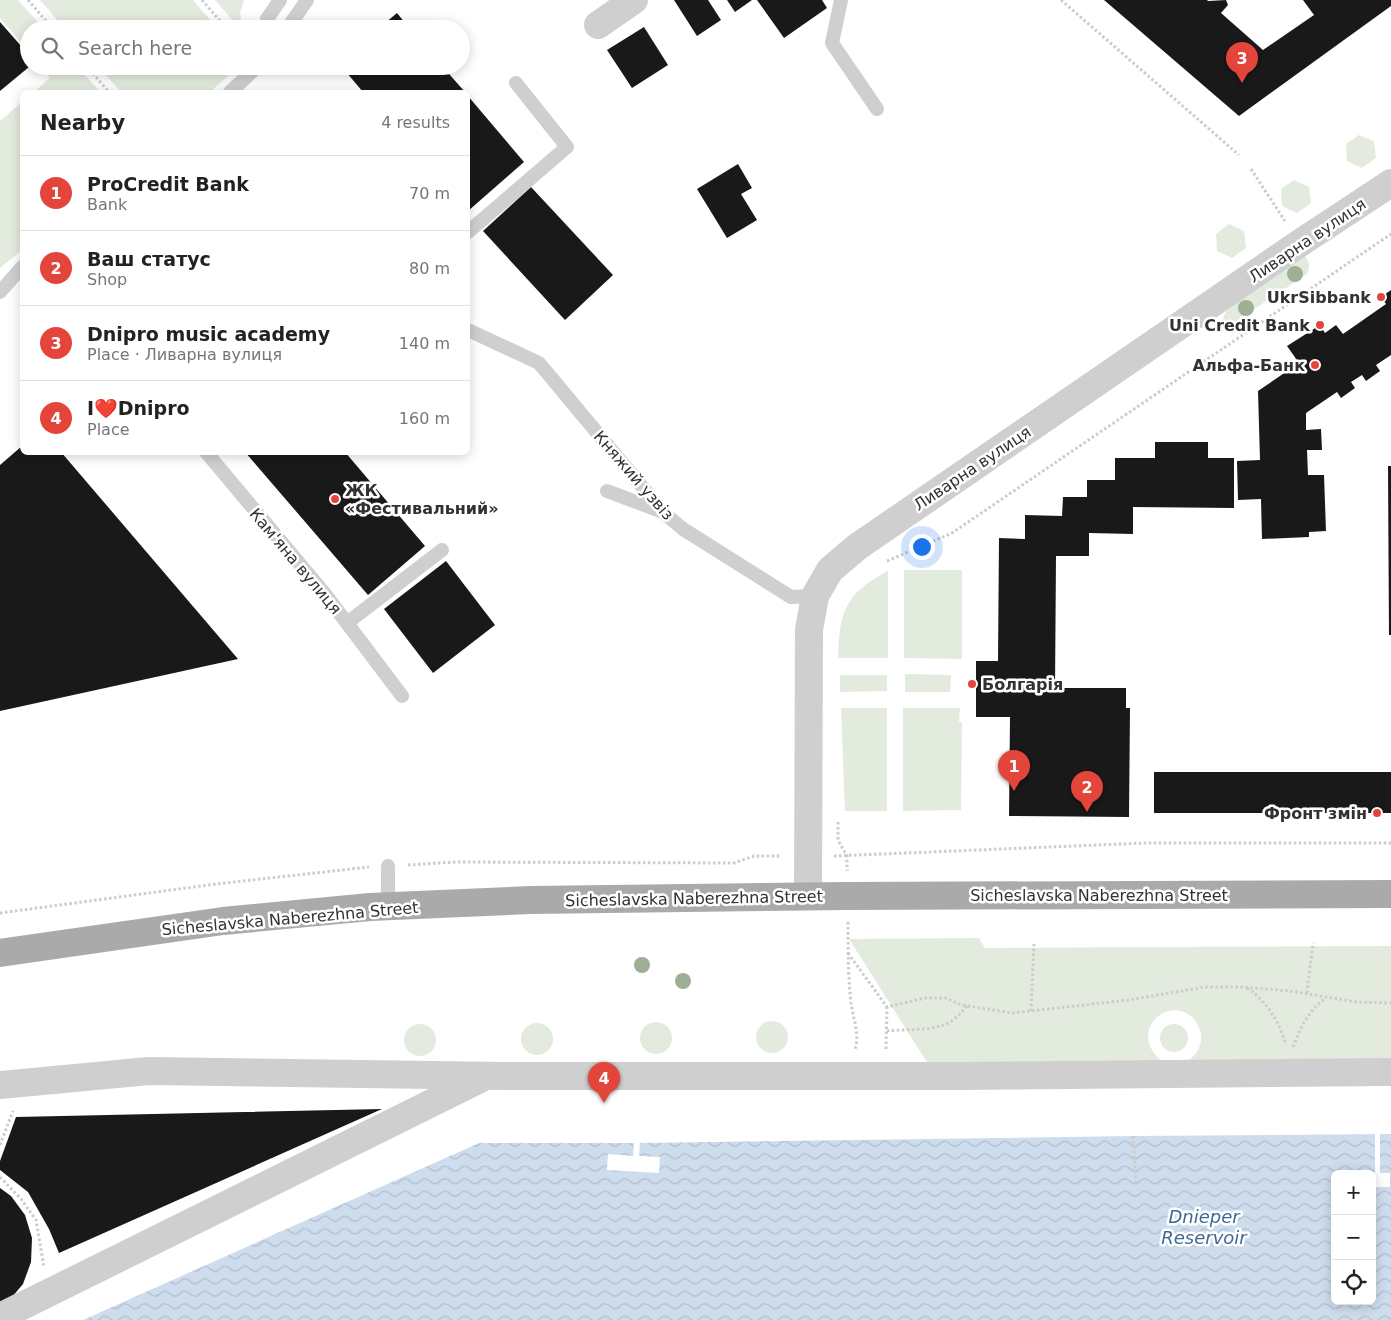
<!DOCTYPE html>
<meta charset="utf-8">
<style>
body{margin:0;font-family:"DejaVu Sans",sans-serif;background:#f2f2f2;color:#222}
.controls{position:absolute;right:15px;bottom:15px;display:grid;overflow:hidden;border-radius:8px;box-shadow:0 2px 12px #0003}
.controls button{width:45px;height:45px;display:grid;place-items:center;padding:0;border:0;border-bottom:1px solid #e0e0e0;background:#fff;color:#222;font:25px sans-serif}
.you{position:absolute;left:921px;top:546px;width:18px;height:18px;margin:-12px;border:4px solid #fff;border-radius:50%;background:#1a73e8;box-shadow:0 0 0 8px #1a73e833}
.badge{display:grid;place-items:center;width:32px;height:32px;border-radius:50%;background:#e3453a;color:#fff;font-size:16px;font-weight:700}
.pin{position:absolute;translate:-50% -41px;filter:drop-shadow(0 1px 2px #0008)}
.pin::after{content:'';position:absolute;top:26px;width:18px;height:15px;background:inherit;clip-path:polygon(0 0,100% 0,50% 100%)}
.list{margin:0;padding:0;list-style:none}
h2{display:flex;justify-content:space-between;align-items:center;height:65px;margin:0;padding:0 20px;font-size:21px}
h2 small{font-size:16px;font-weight:400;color:#767676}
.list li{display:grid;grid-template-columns:32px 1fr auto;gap:15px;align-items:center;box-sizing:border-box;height:75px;padding:0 20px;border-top:1px solid #e0e0e0}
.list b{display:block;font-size:19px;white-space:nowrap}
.list p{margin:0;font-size:16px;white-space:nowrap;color:#767676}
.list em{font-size:16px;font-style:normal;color:#767676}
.icon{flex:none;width:28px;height:28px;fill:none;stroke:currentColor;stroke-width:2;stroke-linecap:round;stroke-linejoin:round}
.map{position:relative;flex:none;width:1391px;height:1320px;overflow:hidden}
.search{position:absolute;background:#fff;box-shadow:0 2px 12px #0003;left:20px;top:20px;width:450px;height:55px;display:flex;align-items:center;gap:12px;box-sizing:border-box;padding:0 18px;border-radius:28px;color:#767676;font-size:19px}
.panel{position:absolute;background:#fff;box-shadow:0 2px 12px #0003;left:20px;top:90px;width:450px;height:365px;border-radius:8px}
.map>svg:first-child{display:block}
</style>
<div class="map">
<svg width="1391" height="1320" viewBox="0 0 1391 1320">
<defs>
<pattern id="water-waves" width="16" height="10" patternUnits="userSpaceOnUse" patternTransform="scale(1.25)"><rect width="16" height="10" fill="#cedded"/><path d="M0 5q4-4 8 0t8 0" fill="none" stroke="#b1becc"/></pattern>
</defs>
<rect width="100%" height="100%" fill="#fff"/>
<!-- grass -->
<g fill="#e3ebde">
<path d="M0,0h18l26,29h-15v23l-29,-34z"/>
<path d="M40,0h153l25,29h-153z"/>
<path d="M215,0h29l-4,13 3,16h-3z"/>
<path d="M41,66h36l23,26h-66l16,-14z"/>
<path d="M98,66h141l-29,26h-89z"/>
<path d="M22,102v148l-22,18v-147z"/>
<path d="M1359,135l15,6 2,17 -14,10 -15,-7 -1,-17z"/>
<path d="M1294,180l15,7 2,16 -14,10 -15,-7 -1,-17z"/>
<path d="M1229,224l15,7 2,17 -14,10 -15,-7 -1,-17z"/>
<path d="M1304,255c6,6 6,12 3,19l-78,52 -6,1v-9l4,-8z"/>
<path d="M904,570h58v89l-58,-1z"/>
<path d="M888,571v87h-50c1,-46 7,-65 50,-87z"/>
<path d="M905,674l46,1 -1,17h-45z"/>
<path d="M840,675h47v16l-47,1z"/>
<path d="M841,708h46v103h-42z"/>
<path d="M903,708h57l-1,14h3l-1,88 -58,1z"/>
<path d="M979,938l6,10 406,-2v116l-203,-1c9,-7 14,-15 13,-27 -1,-6 -4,-12 -9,-17 -26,-23 -65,17 -30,44l-232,6 -81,-128z"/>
<circle cx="772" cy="1037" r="16"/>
<circle cx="656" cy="1038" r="16"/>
<circle cx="537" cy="1039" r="16"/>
<circle cx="420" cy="1040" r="16"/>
<circle cx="1174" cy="1038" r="14"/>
</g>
<!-- water -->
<path fill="url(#water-waves)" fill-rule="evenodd" d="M1391,1134v186h-1308l396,-177h161l493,-7zM1335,1174h37v127h-37z"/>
<!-- pier -->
<g fill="#fff">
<path d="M1375,1134h5v39h10v14h-18v-13h-9l12,-1z"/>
<path d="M634,1143h6l-1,13 21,1 -1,16 -52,-3 1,-16 25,2z"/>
</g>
<!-- building -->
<g fill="#191919">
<path d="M674,0h34l13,20 -24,16z"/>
<path d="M727,0h25l-17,12z"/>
<path d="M757,0h65l5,8 -43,30z"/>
<path d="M1104,0h103l1,1 18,-1 2,5 -7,8 42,37 51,-35 -11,-15h88v6l-152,110z"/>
<path d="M397,13l13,16h-32z"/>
<path d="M0,22l29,33v12l-29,24z"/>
<path d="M644,27l24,38 -36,23 -25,-38z"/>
<path d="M341,66h101l23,26h-102z"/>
<path d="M468,96l56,66 -56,49z"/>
<path d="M738,164l14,24 -11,6 16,26 -30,18 -30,-49z"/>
<path d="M531,187l82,88 -48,45 -82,-89z"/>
<path d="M1391,290v65l-15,10 4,6 -14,10 -4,-6 -11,7 4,6 -14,10 -4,-6 -31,21v17l15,-1 1,21h-15l1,25h16l2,56 -17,1v5l-47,2 -1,-40 -23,1 -1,-39 23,-1 -2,-69 41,-28 -12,-17 33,-21 5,8 11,-8 7,9 43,-30 -5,-7z"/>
<path d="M1155,442h53v16h26v50l-101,-1v27l-44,-1v23h-33l-1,132h71v20h4l-1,109 -120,-1 1,-99h-34v-56h22l1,-123 26,1v-24l37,1 1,-19h24v-17h28v-22h40z"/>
<path d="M22,446v6h39l177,207 -238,52v-246z"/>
<path d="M245,452h100l80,94 -57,49z"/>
<path d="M1388,466h3v169h-2z"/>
<path d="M446,561l49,64 -62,48 -49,-64z"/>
<rect x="1154" y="772" width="237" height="41"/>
<path d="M382,1109l-323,144 -10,-24 -21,-37 -28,-22v-9l16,-44z"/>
<path d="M0,1188l11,8 14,19 7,23 -1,24 -8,22 -16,19 -7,4z"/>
</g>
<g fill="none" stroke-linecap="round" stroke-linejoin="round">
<!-- path -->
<g stroke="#ccc" stroke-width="3" stroke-dasharray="2.5 2.5" stroke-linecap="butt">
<path d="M28,0l25,29"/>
<path d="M202,0l25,29"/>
<path d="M1061,0l178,155"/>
<path d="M86,66l23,26"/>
<path d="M1251,169l34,52"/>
<path d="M887,561l65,-28 439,-299"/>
<path d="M838,822v18l9,16v15"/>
<path d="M834,856l311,-13h246"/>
<path d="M408,865l47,-3 279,1 20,-7h27"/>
<path d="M0,913l216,-29 153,-17"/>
<path d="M848,922c0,27 0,54 3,81 2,15 9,32 4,46"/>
<path d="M848,953l39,54 38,-9h21l15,7 52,8 115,-13 77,-13h37l48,4 67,11 34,1"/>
<path d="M1247,988c19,12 33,35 39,57"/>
<path d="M1307,993l6,-50"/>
<path d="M1031,1011l3,-67"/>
<path d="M887,1031c17,-2 43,0 59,-7 8,-3 15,-11 21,-18"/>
<path d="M1293,1047c9,-22 14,-35 34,-50"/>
<path d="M886,1049l1,-42"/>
<path d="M1133,1136l3,47"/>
<path d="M0,1145l13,-34"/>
<path d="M0,1177l21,22 15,21 8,47"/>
</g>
<!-- lane -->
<g stroke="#cfcfcf" stroke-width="14">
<path d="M841,0l-9,43 45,66"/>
<path d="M266,29l1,-10 13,-19"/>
<path d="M287,29l20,-29"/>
<path d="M230,92l28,-26"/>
<path d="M468,232l99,-85 -51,-64"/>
<path d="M0,292l22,-25"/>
<path d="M468,330l71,33 125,150 19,16 108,68 24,-1"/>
<path d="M206,452l119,142 77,102"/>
<path d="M607,491l56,21"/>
<path d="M347,623l95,-73"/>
<path d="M388,866v41"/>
</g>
<!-- street -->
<g stroke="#cfcfcf" stroke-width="28">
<path d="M598,25l36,-25"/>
<path d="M808,896l1,-266 6,-34 15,-26 27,-23 443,-304 91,-60"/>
<path d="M0,1085l149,-14 356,5h451l435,-4"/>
<path d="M0,1317l480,-238"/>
</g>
<!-- primary -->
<path stroke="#aaa" stroke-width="28" d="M0,953l223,-32 147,-14 161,-7 316,-4 544,-2"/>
</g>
<!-- trees -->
<g fill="#9eaf95">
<circle cx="1295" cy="274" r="8"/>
<circle cx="1246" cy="308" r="8"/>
<circle cx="642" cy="965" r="8"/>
<circle cx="683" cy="981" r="8"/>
</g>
<!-- markers -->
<g fill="#e3453a" stroke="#fff" stroke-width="2">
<circle cx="1381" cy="297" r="5"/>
<circle cx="1320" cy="325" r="5"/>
<circle cx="1315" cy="365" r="5"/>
<circle cx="335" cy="499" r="5"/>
<circle cx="972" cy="684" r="5"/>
<circle cx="1377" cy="813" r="5"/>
</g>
<g text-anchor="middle" stroke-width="5" stroke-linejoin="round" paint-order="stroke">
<!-- street labels -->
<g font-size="16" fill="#323232" stroke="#fff">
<text transform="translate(1307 240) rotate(-34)" y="6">Ливарна вулиця</text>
<text transform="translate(972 468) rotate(-34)" y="6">Ливарна вулиця</text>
<text transform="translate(634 475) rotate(49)" y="6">Княжий узвіз</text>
<text transform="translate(296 561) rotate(50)" y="6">Кам'яна вулиця</text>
<text x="1099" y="901">Sicheslavska Naberezhna Street</text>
<text transform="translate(694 898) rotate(-1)" y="6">Sicheslavska Naberezhna Street</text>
<text transform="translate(290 918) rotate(-5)" y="6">Sicheslavska Naberezhna Street</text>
</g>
<!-- poi labels -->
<g font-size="16" font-weight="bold" fill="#323232" stroke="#fff" text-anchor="end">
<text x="1371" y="303">UkrSibbank</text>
<text x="1310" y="331">Uni Credit Bank</text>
<text x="1305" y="371">Альфа-Банк</text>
<text x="345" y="496" text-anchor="start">ЖК<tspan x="345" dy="18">«Фестивальний»</tspan></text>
<text x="982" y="690" text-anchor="start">Болгарія</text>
<text x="1367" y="819">Фронт змін</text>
</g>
<!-- water labels -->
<g font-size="18" font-style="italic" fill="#406894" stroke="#fff">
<text x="1204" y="1223">Dnieper<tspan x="1204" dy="21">Reservoir</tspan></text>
</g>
</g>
</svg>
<div class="controls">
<button>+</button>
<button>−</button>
<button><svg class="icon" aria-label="locate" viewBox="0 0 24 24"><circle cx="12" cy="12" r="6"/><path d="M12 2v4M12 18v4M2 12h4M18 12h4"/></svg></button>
</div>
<div class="you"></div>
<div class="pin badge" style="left:1014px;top:791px">1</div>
<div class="pin badge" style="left:1087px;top:812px">2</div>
<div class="pin badge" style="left:1242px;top:83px">3</div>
<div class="pin badge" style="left:604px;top:1103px">4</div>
<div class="search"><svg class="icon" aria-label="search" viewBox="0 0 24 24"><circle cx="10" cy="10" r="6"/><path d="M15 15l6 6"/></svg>Search here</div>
<section class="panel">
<h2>Nearby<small>4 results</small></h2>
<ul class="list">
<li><span class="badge">1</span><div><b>ProCredit Bank</b><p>Bank</p></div><em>70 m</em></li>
<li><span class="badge">2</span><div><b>Ваш статус</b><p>Shop</p></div><em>80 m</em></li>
<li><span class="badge">3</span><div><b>Dnipro music academy</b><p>Place · Ливарна вулиця</p></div><em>140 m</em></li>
<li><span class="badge">4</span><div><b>I❤️Dnipro</b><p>Place</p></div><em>160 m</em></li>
</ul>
</section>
</div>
